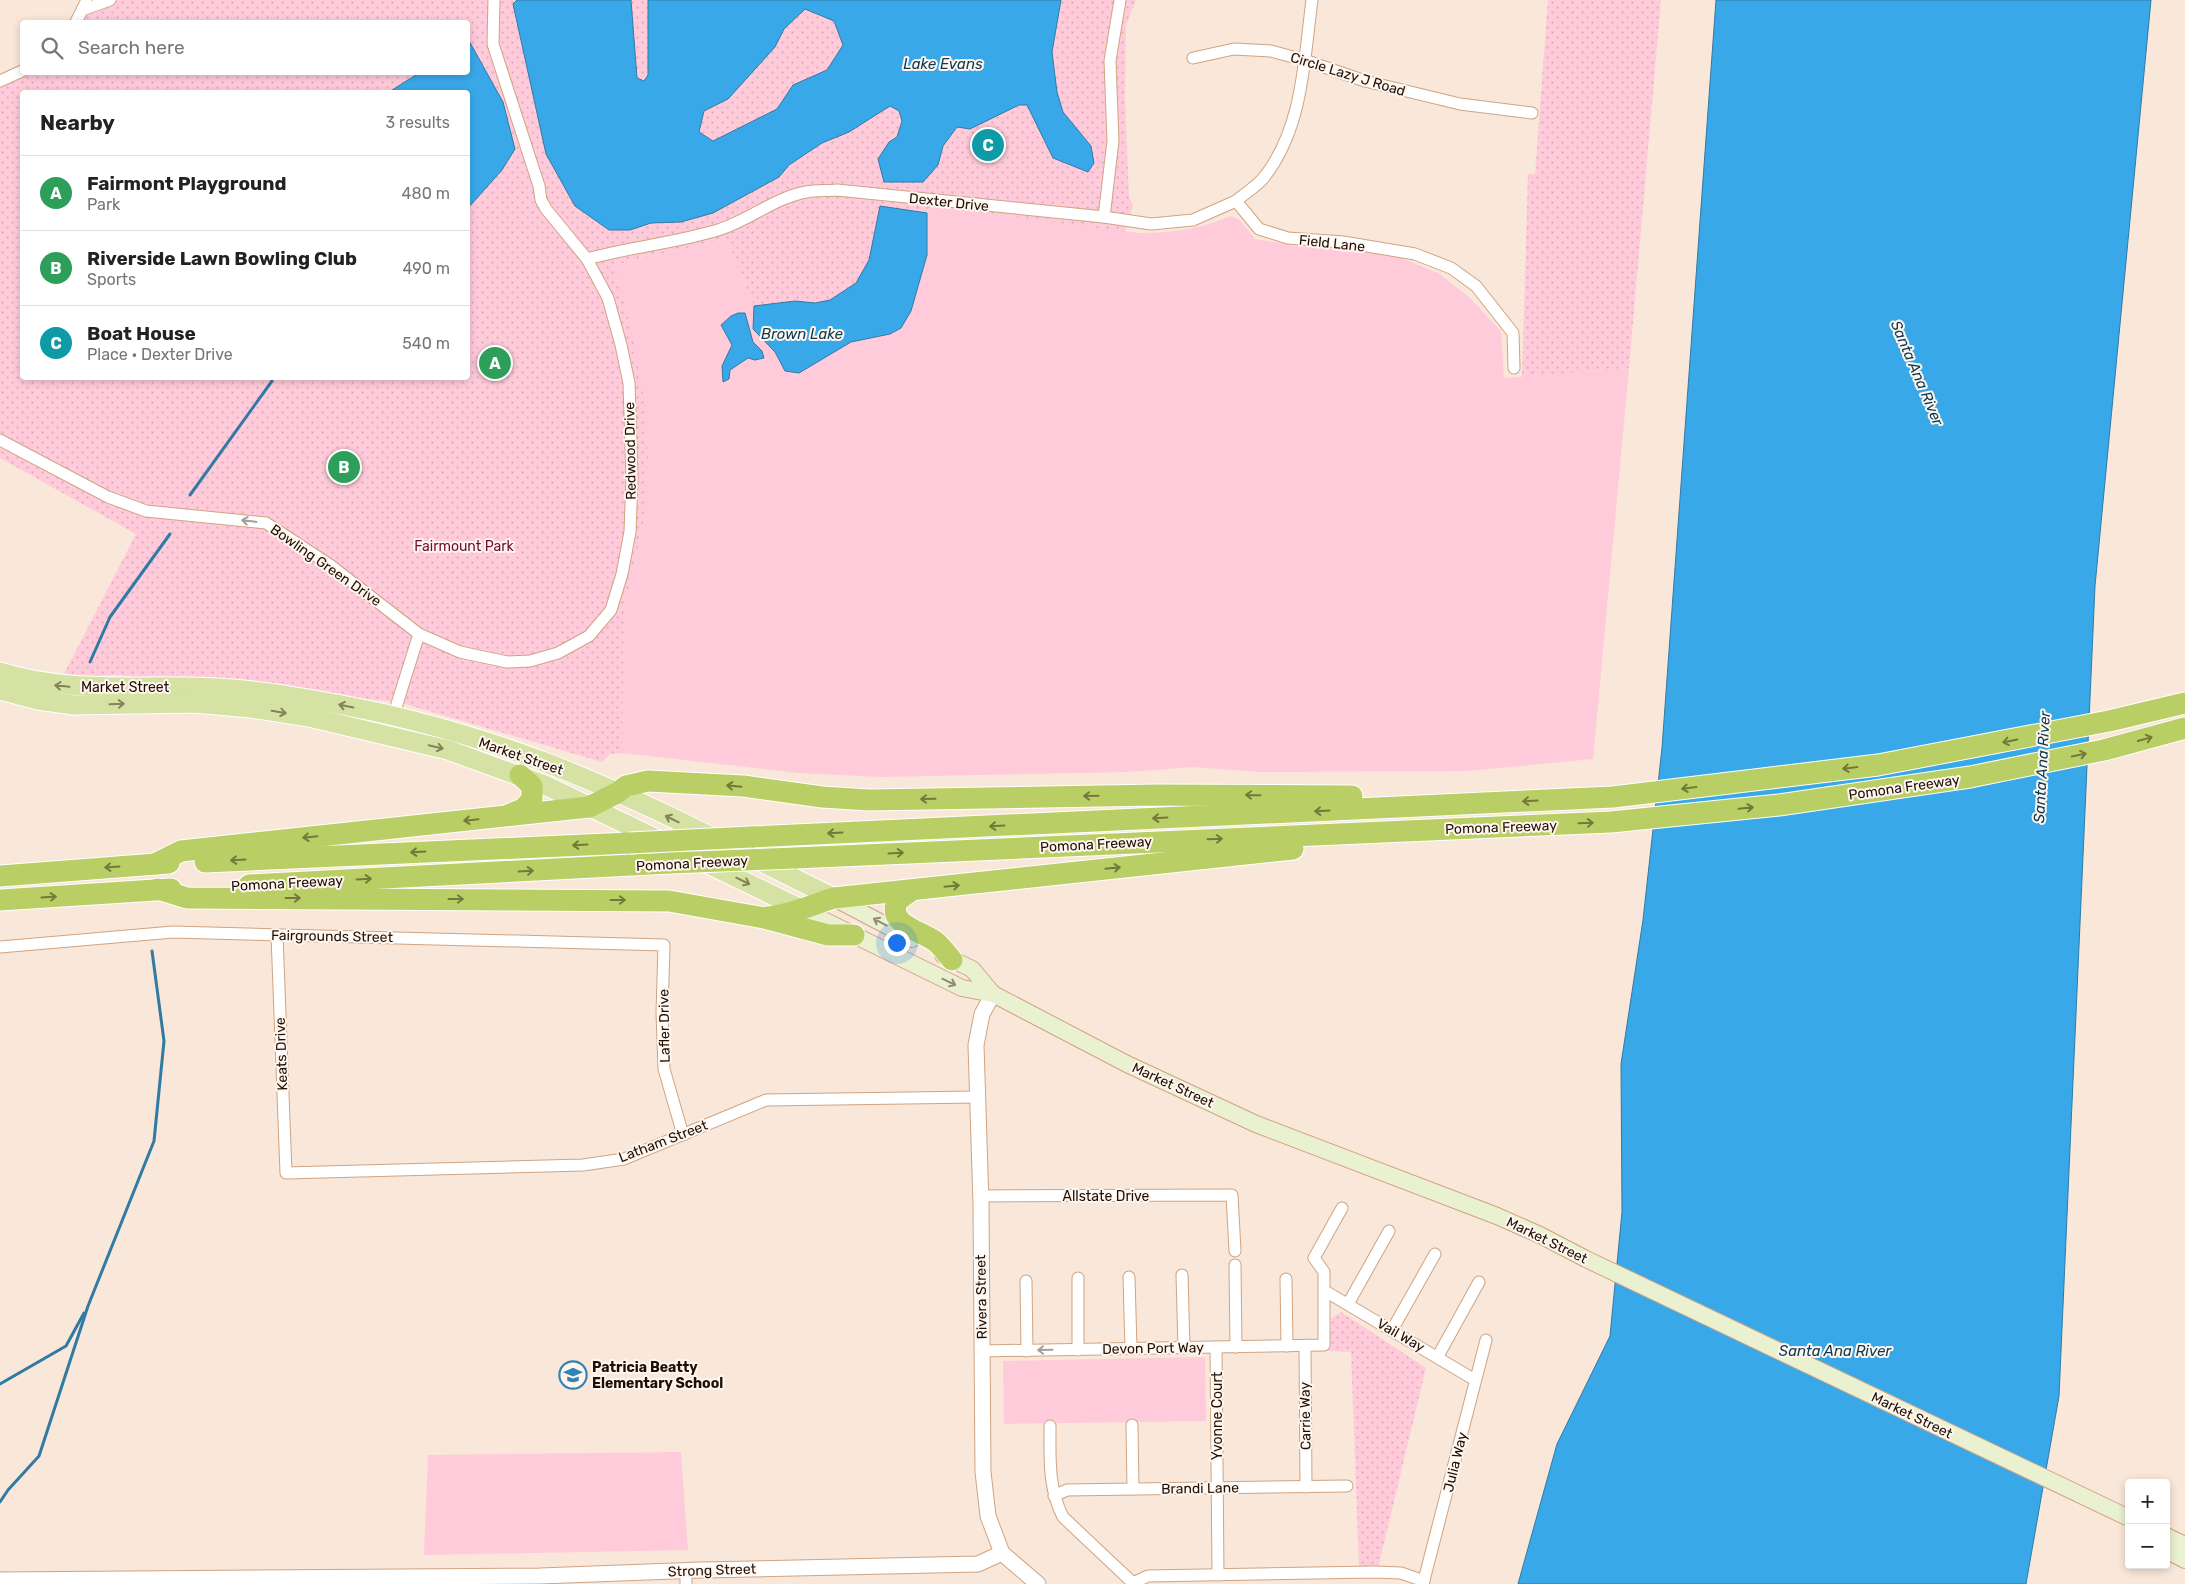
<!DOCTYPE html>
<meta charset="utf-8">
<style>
body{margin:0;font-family:Rubik,sans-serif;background:#f6f6f6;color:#222}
.controls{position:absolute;right:15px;bottom:15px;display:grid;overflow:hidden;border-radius:5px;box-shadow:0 2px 8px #0003}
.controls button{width:45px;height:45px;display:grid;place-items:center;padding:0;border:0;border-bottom:1px solid #e0e0e0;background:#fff;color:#222;font:25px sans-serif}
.you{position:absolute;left:896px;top:942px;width:18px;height:18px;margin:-12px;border:4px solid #fff;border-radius:50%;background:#1a73e8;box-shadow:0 0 0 8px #1a73e833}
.badge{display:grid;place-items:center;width:32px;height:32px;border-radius:50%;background:#3283b4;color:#fff;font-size:16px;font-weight:700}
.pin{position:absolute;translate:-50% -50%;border:2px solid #fff;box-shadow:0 1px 5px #0006}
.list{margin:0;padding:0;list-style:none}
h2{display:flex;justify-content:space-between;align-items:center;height:65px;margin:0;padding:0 20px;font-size:21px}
h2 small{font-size:16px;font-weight:400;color:#767676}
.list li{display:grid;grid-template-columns:32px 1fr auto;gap:15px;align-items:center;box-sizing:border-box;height:75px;padding:0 20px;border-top:1px solid #e0e0e0}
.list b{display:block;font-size:19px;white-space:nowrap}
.list p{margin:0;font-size:16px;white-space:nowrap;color:#767676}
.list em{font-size:16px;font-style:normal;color:#767676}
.icon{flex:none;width:28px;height:28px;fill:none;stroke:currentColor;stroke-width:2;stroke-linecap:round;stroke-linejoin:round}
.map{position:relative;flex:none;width:2185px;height:1584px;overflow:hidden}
.search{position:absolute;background:#fff;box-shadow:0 2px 8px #0003;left:20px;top:20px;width:450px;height:55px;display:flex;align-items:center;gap:12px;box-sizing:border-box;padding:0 18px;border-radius:5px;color:#767676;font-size:19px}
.panel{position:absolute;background:#fff;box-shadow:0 2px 8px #0003;left:20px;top:90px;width:450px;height:290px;border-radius:5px}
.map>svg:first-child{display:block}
</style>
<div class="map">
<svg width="2185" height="1584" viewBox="0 0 2185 1584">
<defs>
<pattern id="park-dots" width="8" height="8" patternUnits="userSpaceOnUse" patternTransform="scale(1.25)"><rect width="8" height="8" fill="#ffcbda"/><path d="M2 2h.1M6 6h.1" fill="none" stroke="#daadb9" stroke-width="1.8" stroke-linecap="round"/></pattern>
</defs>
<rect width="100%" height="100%" fill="#f9e7d9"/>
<!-- grass -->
<g fill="#ffcbda">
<path d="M934,206l205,27c33,0 61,-4 92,-17l9,4 15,19 44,7 90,7 49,20 31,24 32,34 3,47 125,-10 -36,391 -126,12 -206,1 -68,-5 -65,5 -247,5 -82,-4 -177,-20 2,-145 19,-82 -30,-261 113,-26 28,67 -1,23 22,23 10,19 14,2 52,-31 39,-8 29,-50 8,-29v-42z"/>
<path d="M1205,1357l1,64 -202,3 -1,-63z"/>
<path d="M681,1452l7,98 -264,5 4,-100z"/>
</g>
<!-- park -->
<g fill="url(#park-dots)" fill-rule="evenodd">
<path d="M86,0h1050l-10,25 -1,74 4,98 4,9 -8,26 -192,-26 -6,7v42l-16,56 -10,17 -11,6 -39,8 -52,31 -14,-2 -10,-19 -22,-23 1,-23 -28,-67 -113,26 18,62 12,66 5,64 -5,69 -19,82 -2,145 -12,1 -8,8 -204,-60 -285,-27 -27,2 -22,-3 72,-140 -136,-76v-379l22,-7h446v-50h-393zM22,92h446v286h-446z"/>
<path d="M1548,0h113l-32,368 -107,9 6,-203h7z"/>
<path d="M1341,1312l85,56 -48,200 -19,-2 -8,-214 -23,-1 4,-33z"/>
</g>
<!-- water -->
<g fill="#39a8e9" stroke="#317aa4" fill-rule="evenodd">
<path d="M517,0h114l6,78 7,3 4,-6v-75h413l-9,52 5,40 6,20 28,34 3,17 -6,9 -35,-14 -26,-53h-8l-49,24 -13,-2 -14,19 -5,19 -15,17h-39l-6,-23 11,-17 8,-5 5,-16 -3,-10 -9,-5 -41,26 -27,11 -33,22 -10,12 -66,36 -32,9 -30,1 -21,7h-21l-34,-24 -29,-52 -33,-150zM805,9l29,12 9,24 -16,25 -34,15 -16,24 -64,32 -14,-9 5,-21 24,-12 47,-52 9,-18z"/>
<path d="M1716,0h435l-56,586 -36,810 -33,188h-508l39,-140 53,-108 12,-124 -1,-148 22,-144 19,-172z"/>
<path d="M468,39l35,63 12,47 -13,21 -34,38v-116h-79l30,-19 49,-1z"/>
<path d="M880,206l47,7v42l-16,56 -10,17 -11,6 -39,8 -52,31 -14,-2 -10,-19 -22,-23 1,-23 41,-5 20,2 15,-3 26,-17 13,-23z"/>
<path d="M738,313h7l8,29 9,9 2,7 -9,2 -7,-2 -18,12 -1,9 -6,3 -1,-16 10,-21 -11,-20 10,-9z"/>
</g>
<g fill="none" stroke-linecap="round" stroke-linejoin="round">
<!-- stream -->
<g stroke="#317aa4" stroke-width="3">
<path d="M190,495l82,-114"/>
<path d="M90,662l20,-45 60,-83"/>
<path d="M0,1384l66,-38 18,-33"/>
<path d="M0,1502l8,-12 31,-34 49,-150 66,-165 10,-100 -12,-90"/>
</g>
<!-- minor casing -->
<g stroke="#cfa482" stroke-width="13">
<g id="minor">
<path d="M85,9l25,-9"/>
<path d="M76,22l10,-20"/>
<path d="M1193,58l41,-9 37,2 33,9 61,21 95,23 72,9"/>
<path d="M0,81l22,-10"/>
<path d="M1236,201c9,-8 22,-15 29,-25 38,-49 39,-116 47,-176"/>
<path d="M1104,217l9,-76 -3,-80 10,-61"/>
<path d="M587,259c43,-12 88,-16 131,-29 30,-9 56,-32 88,-38 10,-2 21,-1 31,-2l267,27 47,7 42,-4 43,-19 23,28 29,9 55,4 72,12 36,14 25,18 37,47 1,35"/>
<path d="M0,440l108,57 38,14 120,12 64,42 89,69 41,18 47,10 23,-1 28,-8 31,-17 22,-26 11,-36 8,-42 2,-53 -3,-96 -8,-38 -13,-47 -21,-39 -41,-50 -5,-9 -2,-14 -46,-142 1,-44"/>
<path d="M392,720l27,-86"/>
<path d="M277,935l9,238 297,-8 41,-6 142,-59 211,-3"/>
<path d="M0,947l173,-15 491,13 -2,68 2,56 19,66"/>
<path d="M980,1196l252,-1 3,56"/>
<path d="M1235,1265l1,82"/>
<path d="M1182,1275l2,73"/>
<path d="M1129,1277l2,72"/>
<path d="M1078,1278v72"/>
<path d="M1286,1279l1,67"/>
<path d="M1026,1281l1,70"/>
<path d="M1325,1291l150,89"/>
<path d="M1348,1304l41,-73"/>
<path d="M1392,1330l43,-76"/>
<path d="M1305,1346l1,141"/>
<path d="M1216,1347l2,228"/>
<path d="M982,1351l342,-6v-73l-10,-14 28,-50"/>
<path d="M1438,1356l41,-74"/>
<path d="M1132,1425l1,64"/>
<path d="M1050,1426c0,32 -2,62 13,91l71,67"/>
<path d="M1054,1496l13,-6 280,-4"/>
<path d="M686,1570v14"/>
<path d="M1133,1583l15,-7 226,-4 27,1 23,8"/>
<path d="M1423,1584l63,-244"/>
</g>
</g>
<!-- tertiary casing -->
<g stroke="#cfa482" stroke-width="17">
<g id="tertiary">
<path d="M993,994l-11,20 -6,31 5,159 2,268 5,44 14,37 36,31"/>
<path d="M0,1580l540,-4 161,-6 277,-6 24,-11"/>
</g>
</g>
<!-- secondary casing -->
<g stroke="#cfa482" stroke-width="18">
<g id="secondary">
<path d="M834,898l78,41"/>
<path d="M799,908l163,80 31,6 134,70 129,60 241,92 43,19 46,24 543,259"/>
<path d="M943,955l29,14 21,25"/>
<path d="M2166,1536l19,9"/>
<path d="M2166,1550l19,10"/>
</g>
</g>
<!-- primary casing -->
<g stroke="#fff" stroke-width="21">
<g id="primary">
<path d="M0,672c62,19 119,14 183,15 44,0 88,5 131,13 79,13 159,35 233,63 99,38 193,89 287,135"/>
<path d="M0,690l38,10 36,5 121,-2 56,5 58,9 139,33 99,36 252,122"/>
</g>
</g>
<!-- motorway casing -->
<g stroke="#fff" stroke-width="23">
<g id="motorway">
<path d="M510,814l13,-5 9,-10v-13l-12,-11"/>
<path d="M751,837l862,-40 265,-32 231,-44 76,-18"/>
<path d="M795,858l816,-36 168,-17 191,-28 134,-27 81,-22"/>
<path d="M205,862l424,-19"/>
<path d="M155,864l26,-13 408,-44 28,-14 9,-7 22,-5 95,5 79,11 47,3 289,-5 194,1"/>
<path d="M0,876l169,-13"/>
<path d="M249,885l421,-22"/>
<path d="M158,889l29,9 482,3 95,17 64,17h26"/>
<path d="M911,891l-14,10c-10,24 25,30 39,41 6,5 11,12 16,18"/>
<path d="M0,900l171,-11"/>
<path d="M767,917c23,-2 44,-12 67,-19l459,-49"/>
</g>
</g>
<!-- minor -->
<use href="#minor" stroke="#fff" stroke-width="11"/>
<!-- tertiary -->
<use href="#tertiary" stroke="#fff" stroke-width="15"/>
<!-- secondary -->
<use href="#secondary" stroke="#eaf1d1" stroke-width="16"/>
<!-- primary -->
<use href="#primary" stroke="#d5e2a3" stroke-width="19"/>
<!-- motorway -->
<use href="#motorway" stroke="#b9cf65" stroke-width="21"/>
<!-- motorway-bridge casing -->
<g stroke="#fff" stroke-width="23" stroke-linecap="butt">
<g id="motorway-bridge">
<path d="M629,843l122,-6"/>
<path d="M670,863l125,-5"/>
</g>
</g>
<!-- motorway-bridge -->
<use href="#motorway-bridge" stroke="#b9cf65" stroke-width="21"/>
</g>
<!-- one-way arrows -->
<defs><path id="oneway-shaft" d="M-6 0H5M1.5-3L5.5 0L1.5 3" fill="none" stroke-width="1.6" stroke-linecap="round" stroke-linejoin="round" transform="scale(1.25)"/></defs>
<g stroke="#a59f9b">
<use href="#oneway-shaft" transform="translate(249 521) rotate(-173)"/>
<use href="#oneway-shaft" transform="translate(1045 1350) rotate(179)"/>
</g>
<g stroke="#83835b">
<use href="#oneway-shaft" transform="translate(62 686) rotate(-174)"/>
<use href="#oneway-shaft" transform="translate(117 704) rotate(-2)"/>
<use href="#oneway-shaft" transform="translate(346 706) rotate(-168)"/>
<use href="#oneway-shaft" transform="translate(279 712) rotate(9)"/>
<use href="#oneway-shaft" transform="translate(436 747) rotate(14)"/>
<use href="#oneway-shaft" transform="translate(672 819) rotate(-154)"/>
<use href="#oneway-shaft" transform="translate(743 881) rotate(26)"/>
</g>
<g stroke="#747939">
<use href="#oneway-shaft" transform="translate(2145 739) rotate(-15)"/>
<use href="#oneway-shaft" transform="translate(2010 741) rotate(169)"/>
<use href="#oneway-shaft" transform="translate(2079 755) rotate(-12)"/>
<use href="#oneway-shaft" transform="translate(1850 768) rotate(173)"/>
<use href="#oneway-shaft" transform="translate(734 786) rotate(-175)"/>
<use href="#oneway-shaft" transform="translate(1689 788) rotate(173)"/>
<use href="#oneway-shaft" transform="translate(1253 795) rotate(-179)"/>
<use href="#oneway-shaft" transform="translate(1091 796) rotate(179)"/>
<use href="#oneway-shaft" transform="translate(928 799) rotate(179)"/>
<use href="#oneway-shaft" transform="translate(1530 801) rotate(177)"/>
<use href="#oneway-shaft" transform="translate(1746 808) rotate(-6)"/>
<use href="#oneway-shaft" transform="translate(1322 811) rotate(177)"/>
<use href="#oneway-shaft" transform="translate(1160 818) rotate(177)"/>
<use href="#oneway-shaft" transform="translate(471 820) rotate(174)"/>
<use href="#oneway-shaft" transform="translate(1586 823) rotate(-2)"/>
<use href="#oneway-shaft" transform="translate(997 826) rotate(177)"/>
<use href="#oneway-shaft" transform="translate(835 833) rotate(177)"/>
<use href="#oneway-shaft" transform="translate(310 837) rotate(174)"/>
<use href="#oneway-shaft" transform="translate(1215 839) rotate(-2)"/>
<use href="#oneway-shaft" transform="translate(580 845) rotate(177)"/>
<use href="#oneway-shaft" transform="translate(418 852) rotate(177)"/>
<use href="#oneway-shaft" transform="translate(896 853) rotate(-3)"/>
<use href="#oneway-shaft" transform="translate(238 860) rotate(177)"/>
<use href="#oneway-shaft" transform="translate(112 867) rotate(176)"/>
<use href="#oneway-shaft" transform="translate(1113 868) rotate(-6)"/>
<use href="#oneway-shaft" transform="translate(526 871) rotate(-3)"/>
<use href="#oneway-shaft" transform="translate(364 879) rotate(-3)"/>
<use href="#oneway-shaft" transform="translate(952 886) rotate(-6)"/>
<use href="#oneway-shaft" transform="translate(49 897) rotate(-4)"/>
<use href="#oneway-shaft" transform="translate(293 898)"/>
<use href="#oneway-shaft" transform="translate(456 899)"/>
<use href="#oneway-shaft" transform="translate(618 900)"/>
</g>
<g stroke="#8f8b75">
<use href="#oneway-shaft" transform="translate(880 922) rotate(-152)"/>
<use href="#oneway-shaft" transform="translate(949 982) rotate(26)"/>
</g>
<!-- icons -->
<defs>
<g id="school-ring" transform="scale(1.4375)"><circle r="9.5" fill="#fff6ef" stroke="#3283b4" stroke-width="1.5"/><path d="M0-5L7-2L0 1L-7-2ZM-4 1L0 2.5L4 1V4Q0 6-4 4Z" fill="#3283b4"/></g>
</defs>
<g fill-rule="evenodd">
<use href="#school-ring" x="573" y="1375"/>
</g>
<g text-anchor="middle" stroke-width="4" stroke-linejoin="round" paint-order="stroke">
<!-- street labels -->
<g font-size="14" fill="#1f0f04" stroke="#fff6ef">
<text transform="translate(1348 74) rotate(17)" y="5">Circle Lazy J Road</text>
<text transform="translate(949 202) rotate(6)" y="5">Dexter Drive</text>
<text transform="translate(1332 243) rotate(6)" y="5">Field Lane</text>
<text transform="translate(630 451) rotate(-91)" y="5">Redwood Drive</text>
<text transform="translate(326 565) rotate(35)" y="5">Bowling Green Drive</text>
<text x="125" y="692">Market Street</text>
<text transform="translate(521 756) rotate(19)" y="5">Market Street</text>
<text transform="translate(1904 787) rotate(-8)" y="5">Pomona Freeway</text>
<text transform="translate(1501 827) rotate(-2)" y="5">Pomona Freeway</text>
<text transform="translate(1096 844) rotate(-3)" y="5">Pomona Freeway</text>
<text transform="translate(692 863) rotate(-3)" y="5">Pomona Freeway</text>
<text transform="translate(287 883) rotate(-3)" y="5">Pomona Freeway</text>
<text transform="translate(332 936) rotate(1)" y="5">Fairgrounds Street</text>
<text transform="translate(664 1026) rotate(-91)" y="5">Lafler Drive</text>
<text transform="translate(281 1054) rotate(-92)" y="5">Keats Drive</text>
<text transform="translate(1173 1085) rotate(25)" y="5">Market Street</text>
<text transform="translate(663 1141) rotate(-21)" y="5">Latham Street</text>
<text x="1106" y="1201">Allstate Drive</text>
<text transform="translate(1547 1240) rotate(26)" y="5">Market Street</text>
<text transform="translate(981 1297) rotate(-91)" y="5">Rivera Street</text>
<text transform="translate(1401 1335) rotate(30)" y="5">Vail Way</text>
<text transform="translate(1153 1348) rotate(-1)" y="5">Devon Port Way</text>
<text transform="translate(1912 1415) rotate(26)" y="5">Market Street</text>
<text transform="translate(1217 1416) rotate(-90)" y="5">Yvonne Court</text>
<text transform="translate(1305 1416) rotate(-91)" y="5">Carrie Way</text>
<text transform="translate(1455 1462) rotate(-76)" y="5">Julia Way</text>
<text transform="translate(1200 1488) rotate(-1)" y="5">Brandi Lane</text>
<text transform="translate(712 1570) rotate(-2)" y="5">Strong Street</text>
</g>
<!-- park labels -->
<g font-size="14" fill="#6d0c3a" stroke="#fff6ef">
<text x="464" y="551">Fairmount Park</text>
</g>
<!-- poi labels -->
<g font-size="14" font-weight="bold" fill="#1f0f04" stroke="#fff6ef" text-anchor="start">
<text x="592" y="1372">Patricia Beatty<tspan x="592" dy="16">Elementary School</tspan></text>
</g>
<!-- water labels -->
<g font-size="15" font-style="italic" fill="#0c3a54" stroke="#fff6ef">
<text x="943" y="69">Lake Evans</text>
<text x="802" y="339">Brown Lake</text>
<text transform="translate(1917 373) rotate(67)" y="5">Santa Ana River</text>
<text transform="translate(2042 767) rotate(-87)" y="5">Santa Ana River</text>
<text x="1835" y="1356">Santa Ana River</text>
</g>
</g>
</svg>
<div class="controls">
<button>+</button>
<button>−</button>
</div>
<div class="you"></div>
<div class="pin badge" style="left:495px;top:363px;background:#2e9e5b">A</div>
<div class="pin badge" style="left:344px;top:467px;background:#2e9e5b">B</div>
<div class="pin badge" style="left:988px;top:145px;background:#0f9aa8">C</div>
<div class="search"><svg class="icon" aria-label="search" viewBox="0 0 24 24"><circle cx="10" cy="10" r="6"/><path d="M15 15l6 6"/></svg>Search here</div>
<section class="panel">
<h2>Nearby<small>3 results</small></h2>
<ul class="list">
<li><span class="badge" style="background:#2e9e5b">A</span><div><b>Fairmont Playground</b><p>Park</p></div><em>480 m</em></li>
<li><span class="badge" style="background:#2e9e5b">B</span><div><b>Riverside Lawn Bowling Club</b><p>Sports</p></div><em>490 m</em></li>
<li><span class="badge" style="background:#0f9aa8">C</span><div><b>Boat House</b><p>Place · Dexter Drive</p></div><em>540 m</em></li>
</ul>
</section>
</div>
